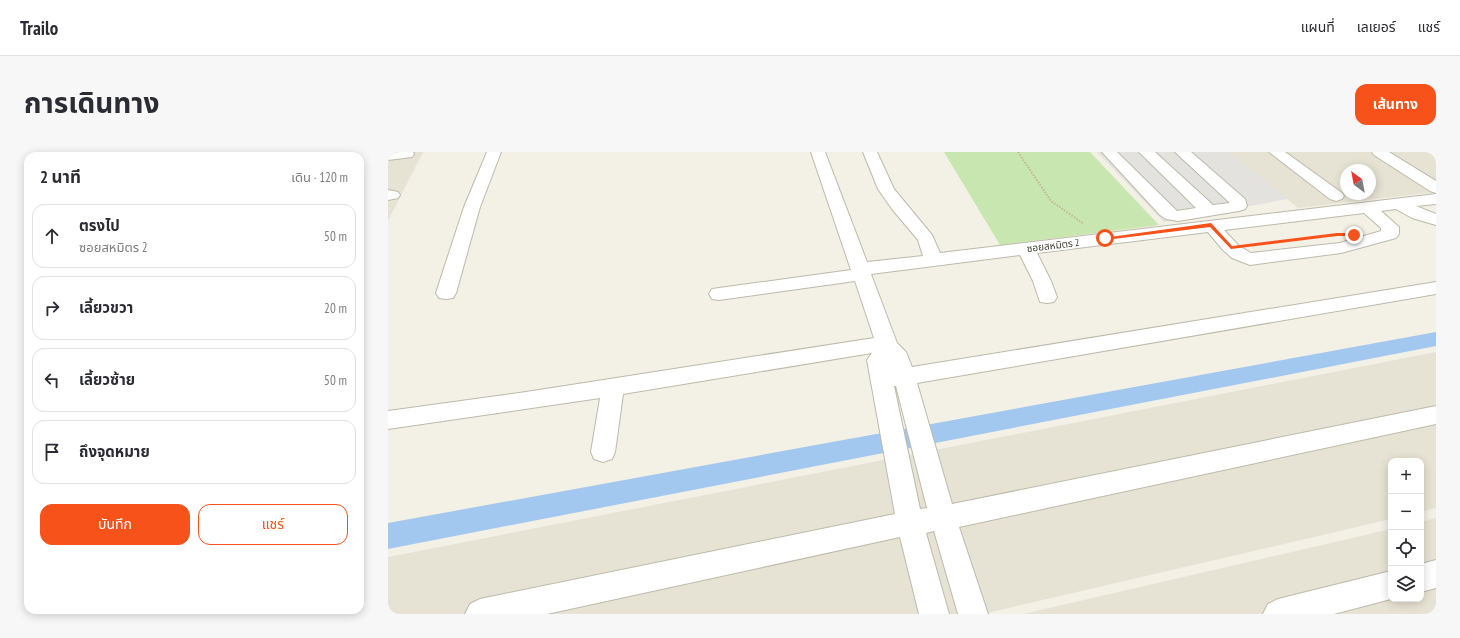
<!DOCTYPE html>
<html lang="th">
<meta charset="utf-8">
<style>
body{margin:0;font-family:"PT Sans Narrow","Noto Sans Thai",sans-serif;background:#f7f7f7;color:#2b2b33}
.controls{position:absolute;right:12px;bottom:12px;display:grid;overflow:hidden;border-radius:8px;box-shadow:0 2px 10px #0003}
.controls button{width:36px;height:36px;display:grid;place-items:center;padding:0;border:0;border-bottom:1px solid #e1e1e2;background:#fff;color:#2b2b33;font:20px sans-serif}
.compass{position:absolute;left:952px;top:12px;width:36px;height:36px;border-radius:50%;background:#fff;box-shadow:0 2px 10px #0003;rotate:328deg}
.stop{position:absolute;width:12px;height:12px;margin:-9px;border:3px solid #f6521a;border-radius:50%;background:#fff}
.stop.end{background:#f6521a;border-color:#fff;box-shadow:0 1px 4px #0008}
.list{margin:0;padding:0;list-style:none}
h2{display:flex;justify-content:space-between;align-items:center;height:52px;margin:0;padding:0 16px;font-size:17px}
h2 small{font-size:13px;font-weight:400;color:#7c7c81}
.list li{display:grid;grid-template-columns:26px 1fr auto;gap:12px;align-items:center;box-sizing:border-box;height:64px;margin:0 8px 8px;padding:0 8px;border:1px solid #e1e1e2;border-radius:12px}
.list b{display:block;font-size:15px;white-space:nowrap}
.list p{margin:0;font-size:13px;white-space:nowrap;color:#7c7c81}
.list em{font-size:13px;font-style:normal;color:#7c7c81}
.actions{display:flex;gap:8px;padding:12px 16px}
.actions a{flex:1;padding:9px 0;border:1px solid #f6521a;border-radius:12px;text-align:center;font-size:14px;color:#f6521a}
.actions .main{background:#f6521a;color:#fff}
.icon{flex:none;width:22px;height:22px;fill:none;stroke:currentColor;stroke-width:2;stroke-linecap:round;stroke-linejoin:round}
.map{position:relative;flex:none;width:1048px;height:462px;overflow:hidden;border-radius:12px}
header{display:flex;align-items:center;gap:24px;box-sizing:border-box;height:56px;padding:0 20px;background:#fff;border-bottom:1px solid #e1e1e2}
header strong{font-size:19px}
nav{display:flex;gap:22px;margin-inline-start:auto;font-size:14px}
.intro{display:flex;align-items:center;justify-content:space-between;box-sizing:border-box;height:96px;padding:0 24px}
h1{margin:0;font-size:28px}
.button{padding:10px 18px;border-radius:12px;background:#f6521a;color:#fff;font-size:14px;font-weight:700}
main{display:flex;gap:24px;padding:0 24px}
aside{flex:1;background:#fff;border-radius:12px;box-shadow:0 2px 10px #0003}
.map>svg:first-child{display:block}
</style>
<header>
<strong>Trailo</strong>
<nav><a>แผนที่</a><a>เลเยอร์</a><a>แชร์</a></nav>
</header>
<div class="intro"><h1>การเดินทาง</h1><a class="button">เส้นทาง</a></div>
<main>
<aside>
<h2>2 นาที<small>เดิน · 120 m</small></h2>
<ul class="list">
<li><svg class="icon" aria-label="ahead" viewBox="0 0 24 24"><path d="M12 20V5M6 11l6-6 6 6"/></svg><div><b>ตรงไป</b><p>ซอยสหมิตร 2</p></div><em>50 m</em></li>
<li><svg class="icon" aria-label="right" viewBox="0 0 24 24"><path d="M7 20v-9h11M14 6l5 5-5 5"/></svg><div><b>เลี้ยวขวา</b></div><em>20 m</em></li>
<li><svg class="icon" aria-label="left" viewBox="0 0 24 24"><path d="M17 20v-9H6M10 6l-5 5 5 5"/></svg><div><b>เลี้ยวซ้าย</b></div><em>50 m</em></li>
<li><svg class="icon" aria-label="arrive" viewBox="0 0 24 24"><path d="M6 21V4h12l-3 4 3 4H6"/></svg><div><b>ถึงจุดหมาย</b></div></li>
</ul>
<div class="actions"><a class="main">บันทึก</a><a>แชร์</a></div>
</aside>
<div class="map">
<svg width="1048" height="462" viewBox="0 0 1048 462">
<rect width="100%" height="100%" fill="#f3f0e6"/>
<!-- residential -->
<g fill="#e7e3d4" fill-rule="evenodd">
<path d="M0,0h35l-35,69z"/>
<path d="M841,0h207v40l-138,16zM958,18h24v24h-24z"/>
<path d="M1048,200v156l-15,4v-51h-30v58l-408,95h-595v-57z"/>
<path d="M1048,366v96h-413l368,-85v70h30v-77z"/>
</g>
<!-- green -->
<path fill="#c8e6af" d="M556,0h146l69,73 -159,20z"/>
<!-- parking -->
<path fill="#e4e2de" d="M709,0h132l59,47 -124,23z"/>
<g fill="none" stroke-linecap="round" stroke-linejoin="round">
<!-- canal -->
<path fill="#a3c8ef" fill-rule="evenodd" d="M1048,180v14l-1048,203v-26z"/>
<!-- minor casing -->
<g stroke="#beb9a9" stroke-width="2">
<g id="minor">
<path d="M0,0h25l1,2 -2,3 -24,3z"/>
<path d="M99,0h14l-21,55 -24,86 -3,5 -7,1 -7,-1 -3,-5 28,-86z"/>
<path d="M423,0h14l42,110 56,-6 -5,-16 -26,-31 -14,-20 -15,-37h14l17,37 38,46 8,18 496,-59v10l-20,2 20,8v11l-24,-7 -16,-9 -15,2 18,16v7l-3,4 -55,15 -91,12 -18,-7 -10,-9 -14,-17 -171,21 14,28 6,16 -3,5 -7,1 -7,-1 -7,-21 -13,-26 -149,19 26,69 9,9 6,15 524,-85v12l-519,89 35,121 484,-98v18l-477,103 29,87h-30l-24,-83 -8,2 23,81h-30l-19,-77 -353,77h-82l5,-10 10,-5 415,-85 -28,-154 5,-7 -249,41 -8,58 -3,7 -9,3 -9,-3 -3,-7 9,-54 -212,31v-18l138,-19 348,-54 -19,-57 -136,19 -7,-1 -3,-5 3,-5 7,-1 132,-18zM976,61l17,15v3l-41,12 -89,10 -12,-7 -15,-16zM506,234h2l31,122 -7,1z"/>
<path d="M714,0h15l60,59 19,-3 -57,-56h16l58,53 17,-2 -55,-51h16l54,47 2,7 -2,3 -6,2 -61,10 -12,-2 -6,-4z"/>
<path d="M881,0h16l57,41 2,3 -2,3 -6,2 -6,-2z"/>
<path d="M984,0h17l47,29v12l-6,-2 -56,-36z"/>
<path d="M0,38l10,2 2,3 -2,3 -10,2z"/>
<path d="M1048,408v28l-15,4v-28z"/>
<path d="M1003,419v28l-57,15h-71l5,-10 10,-5z"/>
</g>
</g>
<!-- path -->
<path stroke="#c0b69a" stroke-width="2" stroke-dasharray="1.5 1.5" stroke-linecap="butt" d="M630,0l33,49 33,23"/>
<!-- minor -->
<use href="#minor" fill="#fff" fill-rule="evenodd"/>
</g>
<!-- route -->
<path fill="#f6521a" d="M823,71l21,23 105,-13h17l2,2 -2,1h-17l-106,13 -21,-22 -105,13 -2,-2z"/>
<g text-anchor="middle" stroke-width="3.5" stroke-linejoin="round" paint-order="stroke">
<!-- far-street labels -->
<g font-size="10" fill="#454135" stroke="#fff">
<text transform="translate(665 93) rotate(-7)" y="4">ซอยสหมิตร 2</text>
</g>
</g>
</svg>
<div class="controls">
<button>+</button>
<button>−</button>
<button><svg class="icon" aria-label="locate" viewBox="0 0 24 24"><circle cx="12" cy="12" r="6"/><path d="M12 2v4M12 18v4M2 12h4M18 12h4"/></svg></button>
<button><svg class="icon" aria-label="layers" viewBox="0 0 24 24"><path d="M12 4l9 5-9 5-9-5zM3 14l9 5 9-5"/></svg></button>
</div>
<svg class="compass" viewBox="-18 -18 36 36"><path d="M0-13l5 13h-10z" fill="#e53935"/><path d="M0 13l5-13h-10z" fill="#7c7c81"/></svg>
<div class="stop" style="left:717px;top:86px"></div>
<div class="stop end" style="left:966px;top:83px"></div>
</div>
</main>
